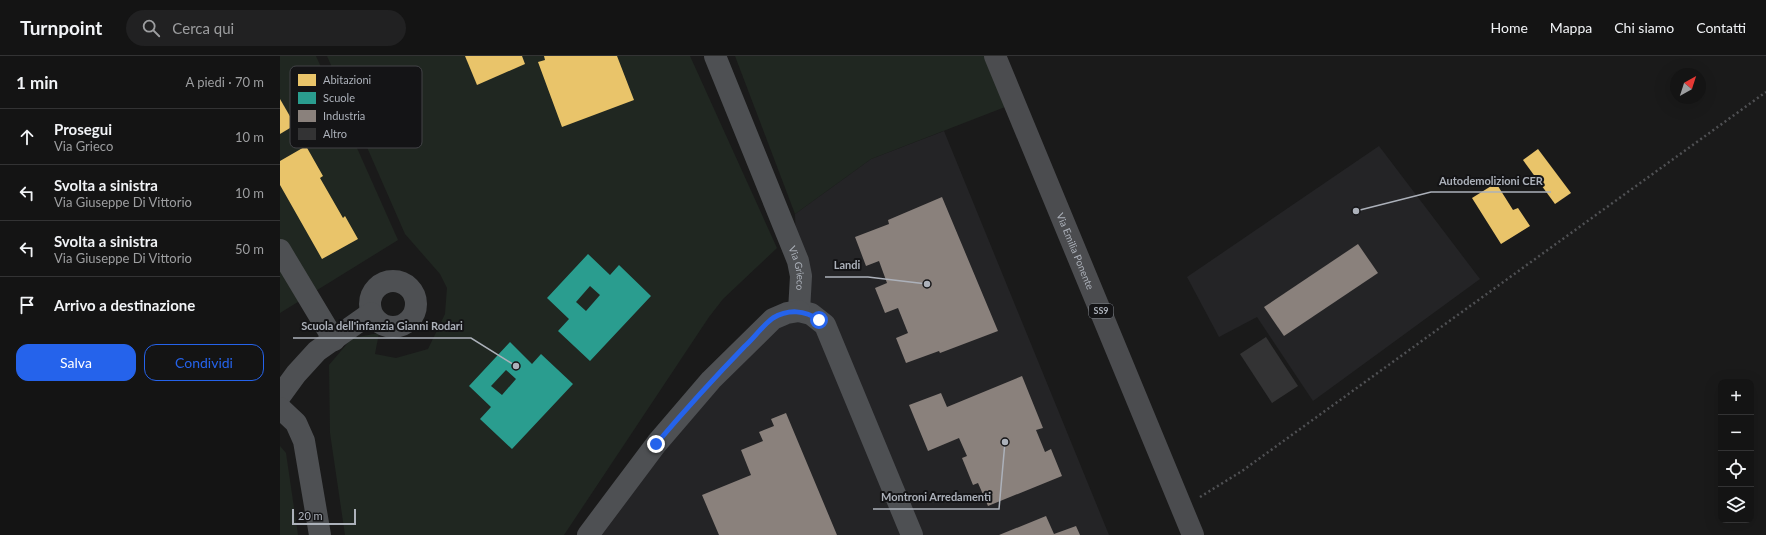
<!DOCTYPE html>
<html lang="it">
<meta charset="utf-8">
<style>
body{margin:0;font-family:Lato,sans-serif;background:#212122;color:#f1f3f6}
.controls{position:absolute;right:12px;bottom:12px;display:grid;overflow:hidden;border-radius:8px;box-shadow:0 4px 16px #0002}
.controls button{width:36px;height:36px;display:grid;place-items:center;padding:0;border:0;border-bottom:1px solid #333334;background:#141414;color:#f1f3f6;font:20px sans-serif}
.compass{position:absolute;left:1390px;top:12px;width:36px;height:36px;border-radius:50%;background:#141414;box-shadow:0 4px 16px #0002;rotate:39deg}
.scale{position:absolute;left:12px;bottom:10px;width:64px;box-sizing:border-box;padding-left:4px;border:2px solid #acb1ba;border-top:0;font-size:11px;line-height:14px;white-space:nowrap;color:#acb1ba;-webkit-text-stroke:3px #141416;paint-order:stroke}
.stop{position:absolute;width:12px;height:12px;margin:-9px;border:3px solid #2563eb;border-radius:50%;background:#fff}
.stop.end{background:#2563eb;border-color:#fff;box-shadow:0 1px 4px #0008}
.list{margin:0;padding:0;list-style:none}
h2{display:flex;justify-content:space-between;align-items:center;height:52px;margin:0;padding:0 16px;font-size:17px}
h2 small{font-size:13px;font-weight:400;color:#9d9ea0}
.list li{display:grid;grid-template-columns:26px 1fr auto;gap:12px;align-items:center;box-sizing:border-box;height:56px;padding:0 16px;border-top:1px solid #333334}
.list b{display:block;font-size:15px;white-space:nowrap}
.list p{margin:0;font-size:13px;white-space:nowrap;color:#9d9ea0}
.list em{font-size:13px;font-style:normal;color:#9d9ea0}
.actions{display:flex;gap:8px;padding:12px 16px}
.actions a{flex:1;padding:9px 0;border:1px solid #2563eb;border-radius:12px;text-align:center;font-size:14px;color:#2563eb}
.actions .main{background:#2563eb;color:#fff}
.icon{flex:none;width:22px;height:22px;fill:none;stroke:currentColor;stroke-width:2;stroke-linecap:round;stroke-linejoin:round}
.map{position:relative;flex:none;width:1486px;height:479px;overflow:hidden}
header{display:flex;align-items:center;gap:24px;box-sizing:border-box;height:56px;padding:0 20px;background:#141414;border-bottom:1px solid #333334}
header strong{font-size:19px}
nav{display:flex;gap:22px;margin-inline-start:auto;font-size:14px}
.search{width:280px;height:36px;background:#212122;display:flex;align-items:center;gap:10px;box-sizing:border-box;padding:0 14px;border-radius:22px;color:#9d9ea0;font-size:15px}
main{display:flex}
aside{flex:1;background:#141414}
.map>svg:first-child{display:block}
</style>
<header>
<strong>Turnpoint</strong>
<div class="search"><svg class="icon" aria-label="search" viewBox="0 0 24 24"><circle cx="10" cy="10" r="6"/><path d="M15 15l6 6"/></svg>Cerca qui</div>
<nav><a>Home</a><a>Mappa</a><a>Chi siamo</a><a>Contatti</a></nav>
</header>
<main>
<aside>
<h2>1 min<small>A piedi · 70 m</small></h2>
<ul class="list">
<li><svg class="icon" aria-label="ahead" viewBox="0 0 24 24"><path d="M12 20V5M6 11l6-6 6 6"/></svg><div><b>Prosegui</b><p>Via Grieco</p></div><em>10 m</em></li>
<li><svg class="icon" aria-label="left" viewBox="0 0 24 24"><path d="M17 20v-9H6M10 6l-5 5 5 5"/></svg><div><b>Svolta a sinistra</b><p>Via Giuseppe Di Vittorio</p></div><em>10 m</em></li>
<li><svg class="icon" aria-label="left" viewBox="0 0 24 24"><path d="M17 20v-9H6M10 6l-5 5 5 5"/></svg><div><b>Svolta a sinistra</b><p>Via Giuseppe Di Vittorio</p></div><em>50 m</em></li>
<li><svg class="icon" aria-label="arrive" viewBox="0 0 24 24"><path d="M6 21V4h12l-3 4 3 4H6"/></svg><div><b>Arrivo a destinazione</b></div></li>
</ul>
<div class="actions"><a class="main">Salva</a><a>Condividi</a></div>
</aside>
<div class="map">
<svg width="1486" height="479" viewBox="0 0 1486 479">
<rect width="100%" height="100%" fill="#1a1a1a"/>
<!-- built -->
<g fill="#242426">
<path d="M664,75l165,404h-516l48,-69 114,-120 44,-35 -4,-97 76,-55z"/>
<path d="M1099,90l101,133 -167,122 -56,-84 -38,20 -32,-60z"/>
</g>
<!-- green -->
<g fill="#202721">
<path d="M0,0h36l82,184 -118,73z"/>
<path d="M47,0h363l87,192 -54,51 -14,18 -145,218h-219l-15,-102 -1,-68 23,-27 27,-5 -4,21 21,4 32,-9 17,-35 2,-26 -7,-14 -35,-40z"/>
<path d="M455,0h264l19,46 -147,57 -76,55z"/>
<path d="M0,390l6,7 12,82h-18z"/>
</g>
<!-- homes -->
<g fill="#e9c46a">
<path d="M185,0h57l3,8 -48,21z"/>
<path d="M264,0h73l17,44 -72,27 -24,-65 7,-2z"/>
<path d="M0,43l15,26 -15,9z"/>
<path d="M26,90l17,30 -3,2 23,40 2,-2 13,23 -36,20 -42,-74v-24z"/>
<path d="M1258,93l33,44 -16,11 -32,-44z"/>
<path d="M1216,127l17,27 5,-2 12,18 -29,18 -29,-46z"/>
</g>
<!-- schools -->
<g fill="#2a9d8f" fill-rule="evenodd">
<path d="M308,198l22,21 9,-10 32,31 -61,65 -32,-30 11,-12 -22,-21zM310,230l10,9 -14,16 -10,-9z"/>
<path d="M230,286l22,22 9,-10 32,30 -61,65 -32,-30 11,-12 -22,-21zM226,314l10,9 -14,16 -11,-9z"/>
</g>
<!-- industry -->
<g fill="#8a817c">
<path d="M662,141l56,134 -58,22 -1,-2 -33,12 -10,-25 12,-5 -10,-25 -13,5 -10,-25 12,-5 -8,-22 -13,5 -11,-29 34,-13 -1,-4z"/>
<path d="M1078,188l20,29 -94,63 -20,-29z"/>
<path d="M742,320l21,52 -7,2 9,22 6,-3 11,27 -74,30 -10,-23 -5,2 -11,-27 5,-2 -8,-18 -31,13 -19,-46 32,-12 6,14z"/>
<path d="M506,357l51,122h-118l-17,-40 49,-20 -10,-25 22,-9 -4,-9 15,-6 -3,-7z"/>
<path d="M766,460l8,18 22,-8 4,9h-81z"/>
</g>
<!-- building -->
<path fill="#333334" d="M986,281l32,49 -26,17 -32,-49z"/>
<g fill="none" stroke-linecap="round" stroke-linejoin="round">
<!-- path -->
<path stroke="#505154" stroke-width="2.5" stroke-dasharray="2 3" stroke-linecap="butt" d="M920,441l42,-26 524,-379"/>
<!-- minor -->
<g stroke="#4e5053" stroke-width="22">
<path id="s1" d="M435,0l83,205 3,15 -2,35 12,3 14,11 87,210"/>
<path d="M0,194l54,90"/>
<circle cx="113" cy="248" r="23"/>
<path d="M0,340l16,-22 21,-23 54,-38"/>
<path d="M0,352l16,15 8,18 16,94"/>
<path d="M308,479l69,-92 54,-63 62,-61 14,-6 12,-2"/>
</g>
<!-- primary -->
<path stroke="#4b4c4f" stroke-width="22" id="s2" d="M715,0l198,479"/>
</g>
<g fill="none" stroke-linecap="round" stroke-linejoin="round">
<!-- route -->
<path stroke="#2563eb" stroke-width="5" d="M376,388c29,-34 58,-66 89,-98 9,-8 18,-21 28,-28 15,-9 32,-8 46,2"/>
</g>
<g text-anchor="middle" stroke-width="4" stroke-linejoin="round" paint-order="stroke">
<!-- shield labels -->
<rect fill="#141416" stroke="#7e8289" stroke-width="1" x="809" y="248" width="24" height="14" rx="3"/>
<g font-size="9" font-weight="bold" fill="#acb1ba">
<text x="821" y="258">SS9</text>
</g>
<!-- street labels -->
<g font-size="10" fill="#acb1ba" stroke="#141416">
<text dy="4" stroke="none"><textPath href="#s2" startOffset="211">Via Emilia Ponente</textPath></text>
<text dy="4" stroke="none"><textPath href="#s1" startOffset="228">Via Grieco</textPath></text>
</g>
</g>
<!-- legend -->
<rect x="10" y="10" width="132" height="82" rx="6" fill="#141416" stroke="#424347" stroke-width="1"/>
<rect x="18" y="18" width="18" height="12" fill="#e9c46a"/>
<rect x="18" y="36" width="18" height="12" fill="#2a9d8f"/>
<rect x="18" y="54" width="18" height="12" fill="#8a817c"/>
<rect x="18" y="72" width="18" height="12" fill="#333334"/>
<g font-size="11" fill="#acb1ba">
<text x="43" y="28">Abitazioni</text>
<text x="43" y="46">Scuole</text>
<text x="43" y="64">Industria</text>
<text x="43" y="82">Altro</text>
</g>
<!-- callouts -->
<path fill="none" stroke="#acb1ba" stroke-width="1.5" d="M1076 155L1151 136H1271M647 228L588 221H545M236 310L191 282H13M725 386L719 453H593"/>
<g fill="#acb1ba" stroke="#141416" stroke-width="1.5">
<circle cx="1076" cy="155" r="4"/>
<circle cx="647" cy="228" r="4"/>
<circle cx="236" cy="310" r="4"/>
<circle cx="725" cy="386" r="4"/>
</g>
<g font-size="11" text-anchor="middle" font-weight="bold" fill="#acb1ba" stroke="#141416" stroke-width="4" stroke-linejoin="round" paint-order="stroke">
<text x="1211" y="129">Autodemolizioni CER</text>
<text x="567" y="213">Landi</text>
<text x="102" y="274">Scuola dell'infanzia Gianni Rodari</text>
<text x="656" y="445">Montroni Arredamenti</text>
</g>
</svg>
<div class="controls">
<button>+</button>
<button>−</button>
<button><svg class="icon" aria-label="locate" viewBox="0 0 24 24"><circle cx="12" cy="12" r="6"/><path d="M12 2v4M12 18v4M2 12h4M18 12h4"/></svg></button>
<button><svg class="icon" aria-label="layers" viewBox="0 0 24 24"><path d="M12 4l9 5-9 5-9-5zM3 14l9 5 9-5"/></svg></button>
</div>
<svg class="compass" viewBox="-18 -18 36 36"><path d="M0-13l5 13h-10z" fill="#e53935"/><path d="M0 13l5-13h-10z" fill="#9d9ea0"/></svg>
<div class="scale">20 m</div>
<div class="stop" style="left:539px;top:264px"></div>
<div class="stop end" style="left:376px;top:388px"></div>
</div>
</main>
